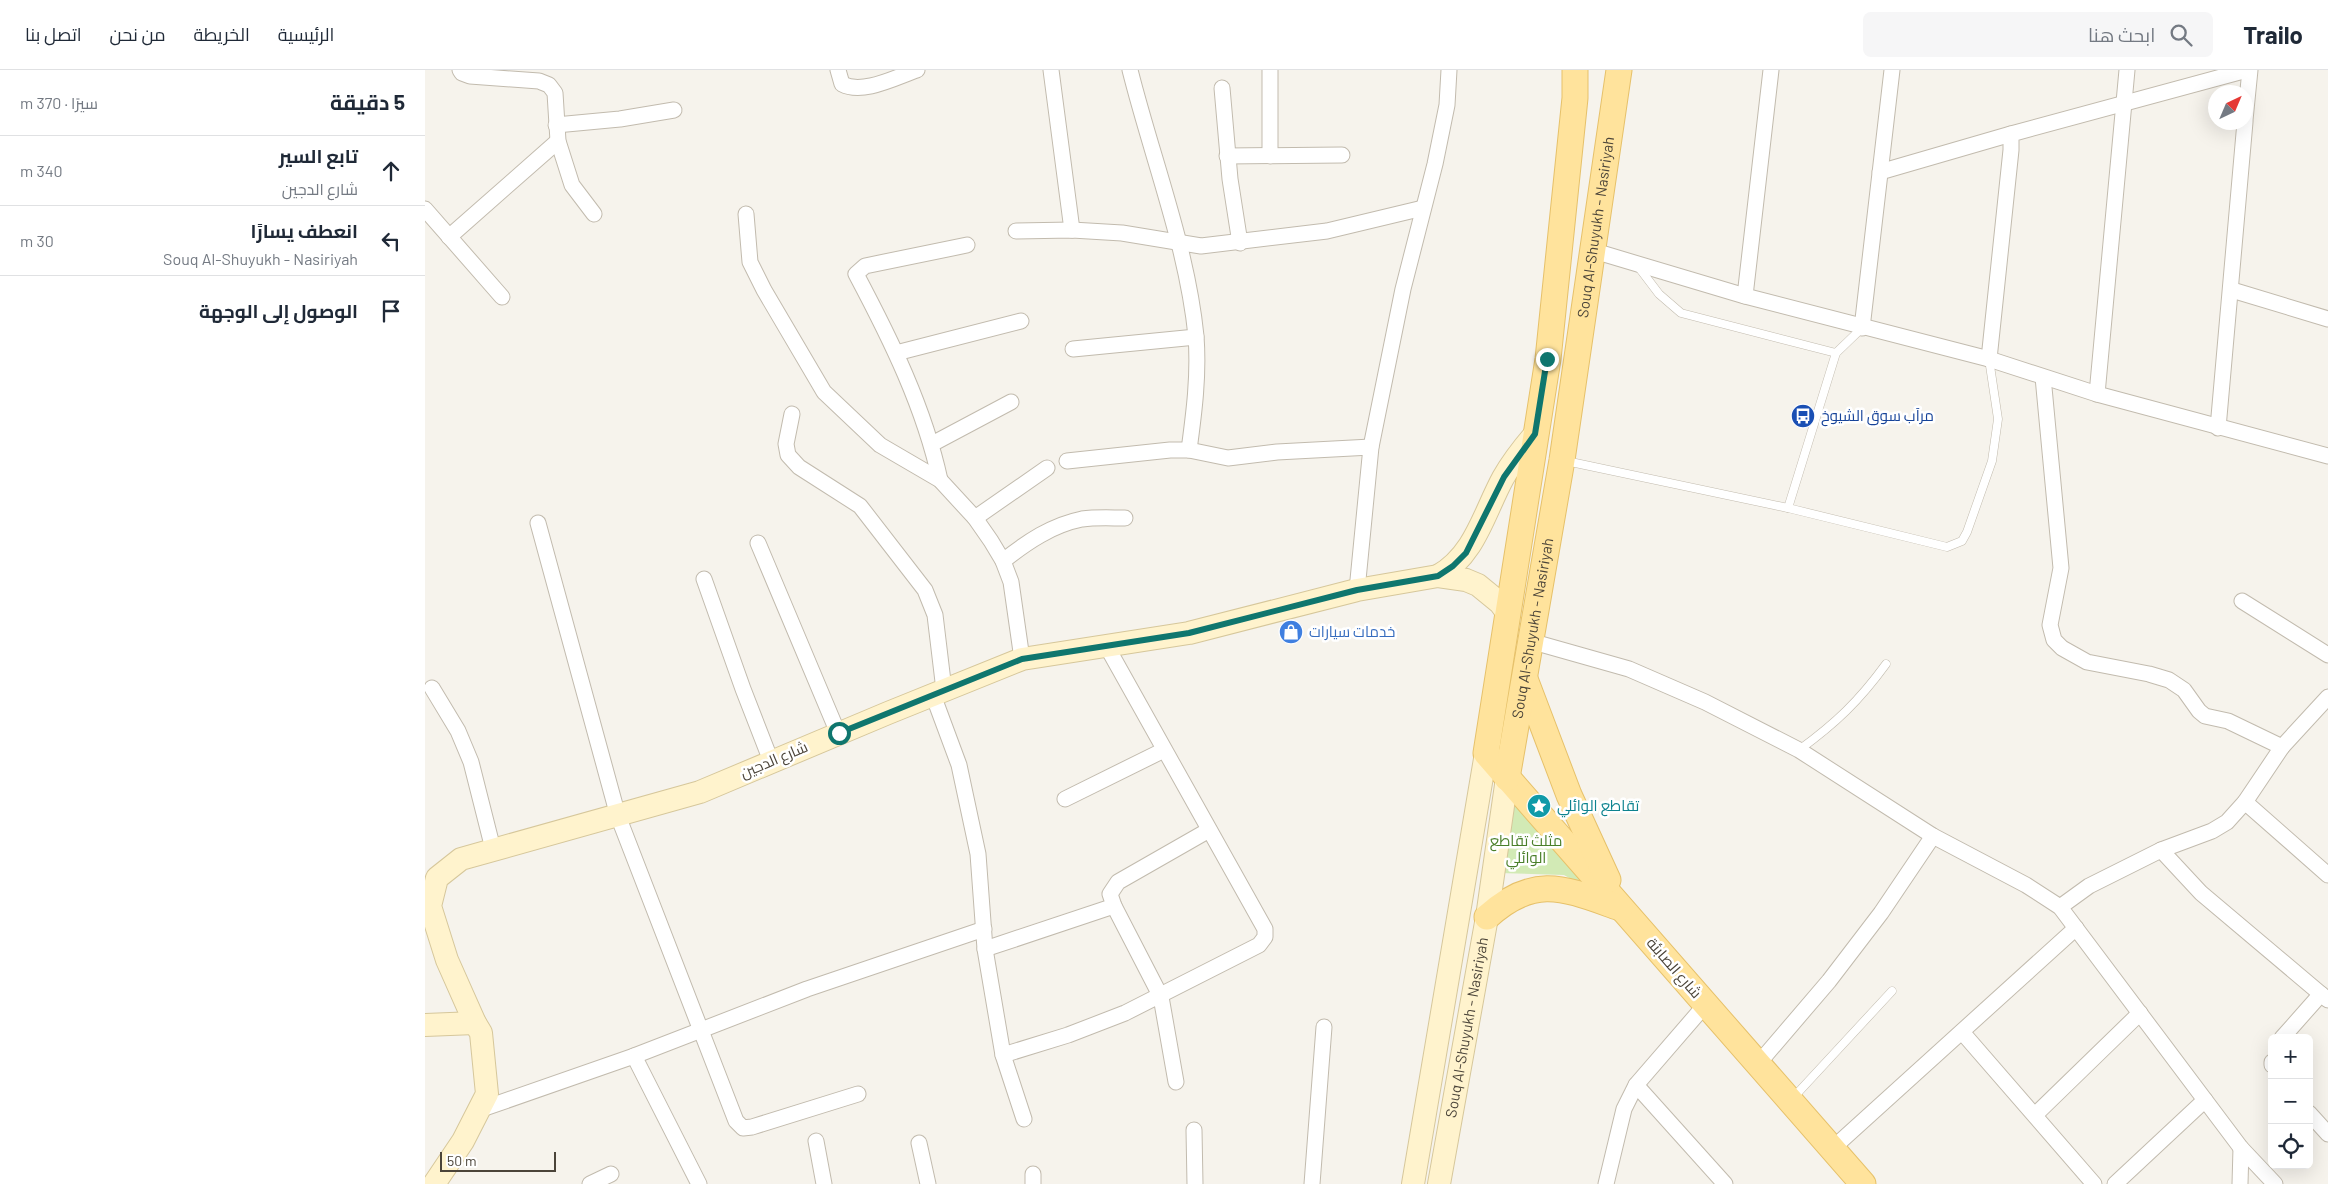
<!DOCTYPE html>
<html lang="ar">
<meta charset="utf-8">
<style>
body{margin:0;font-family:Barlow,Cairo,sans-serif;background:#f6f6f7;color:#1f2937;direction:rtl}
.controls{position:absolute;right:15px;bottom:15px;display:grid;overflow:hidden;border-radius:8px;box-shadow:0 5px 20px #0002}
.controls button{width:45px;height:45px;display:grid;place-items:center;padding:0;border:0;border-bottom:1px solid #e0e1e3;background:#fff;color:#1f2937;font:25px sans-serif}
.compass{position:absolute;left:1783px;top:15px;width:45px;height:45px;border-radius:50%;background:#fff;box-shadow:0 5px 20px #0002;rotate:44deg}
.scale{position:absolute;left:15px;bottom:12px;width:116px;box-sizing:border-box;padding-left:5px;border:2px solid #4b4439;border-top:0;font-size:14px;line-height:18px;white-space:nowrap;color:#4b4439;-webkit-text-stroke:4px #fff;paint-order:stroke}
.stop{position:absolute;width:15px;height:15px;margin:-11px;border:4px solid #0f766e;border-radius:50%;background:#fff}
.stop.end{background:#0f766e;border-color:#fff;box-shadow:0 1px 5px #0008}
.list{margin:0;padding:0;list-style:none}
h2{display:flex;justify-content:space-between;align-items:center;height:65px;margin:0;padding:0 20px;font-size:21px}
h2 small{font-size:16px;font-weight:400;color:#747a83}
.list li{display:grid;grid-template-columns:32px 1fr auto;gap:15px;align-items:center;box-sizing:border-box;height:70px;padding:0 20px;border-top:1px solid #e0e1e3}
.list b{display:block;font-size:19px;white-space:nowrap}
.list p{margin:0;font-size:16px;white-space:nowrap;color:#747a83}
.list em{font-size:16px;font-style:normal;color:#747a83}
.icon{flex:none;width:28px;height:28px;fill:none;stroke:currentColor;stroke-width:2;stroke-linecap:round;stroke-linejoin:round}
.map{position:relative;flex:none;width:1903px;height:1114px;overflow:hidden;direction:ltr}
header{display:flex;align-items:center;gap:30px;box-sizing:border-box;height:70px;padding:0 25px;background:#fff;border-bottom:1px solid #e0e1e3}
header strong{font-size:24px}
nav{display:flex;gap:28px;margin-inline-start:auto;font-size:18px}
.search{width:350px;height:45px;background:#f6f6f7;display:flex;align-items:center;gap:12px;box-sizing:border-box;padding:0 18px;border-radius:8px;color:#747a83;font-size:19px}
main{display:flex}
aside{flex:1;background:#fff}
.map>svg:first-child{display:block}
</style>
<header>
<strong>Trailo</strong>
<div class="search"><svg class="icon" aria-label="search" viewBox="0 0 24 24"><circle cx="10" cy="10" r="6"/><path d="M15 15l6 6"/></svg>ابحث هنا</div>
<nav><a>الرئيسية</a><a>الخريطة</a><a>من نحن</a><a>اتصل بنا</a></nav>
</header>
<main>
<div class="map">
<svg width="1903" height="1114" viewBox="0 0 1903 1114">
<rect width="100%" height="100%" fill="#f6f3ec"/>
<!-- green -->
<path fill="#d2eab5" d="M1091,733l68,79 -4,2 -16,-9 -65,-2 13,-68z"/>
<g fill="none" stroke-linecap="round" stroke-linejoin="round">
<!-- lane casing -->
<g stroke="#c2bbae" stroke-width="9">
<g id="lane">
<path d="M1212,195l22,29 22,19 155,40"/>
<path d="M1141,391l222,47 159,39 15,-6 5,-9 25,-71 6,-42 -9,-60"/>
<path d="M1363,438l48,-155 26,-25"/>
<path d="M1374,680c37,-27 60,-49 87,-86"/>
<path d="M1367,1029l100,-108"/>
</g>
</g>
<!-- street casing -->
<g stroke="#c2bbae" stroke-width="17">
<g id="street">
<path d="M35,0l2,3 8,3 69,5 10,4 6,8 3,48 14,44 22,29"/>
<path d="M413,0l4,14c21,11 54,-7 75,-14"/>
<path d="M626,0l21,160"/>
<path d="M705,0c22,88 57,176 66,266 3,39 -2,77 -7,114"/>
<path d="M797,18l8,91 10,64"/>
<path d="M1820,50l5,-50"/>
<path d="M131,55l64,-6 54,-9"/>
<path d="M802,86l115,-1"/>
<path d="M845,86v-86"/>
<path d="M1455,102l131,-38"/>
<path d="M0,139l77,88"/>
<path d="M321,144l4,48 14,28 60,102 56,53 60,35 35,38 16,23 12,20 8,21 11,77"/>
<path d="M591,161l56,-1 50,3 79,13 126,-15 96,-23"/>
<path d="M24,167l109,-96"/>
<path d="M1166,180l154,46 244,63 108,35 231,62"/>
<path d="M1807,220l96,29"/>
<path d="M1320,226l26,-226"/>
<path d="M1437,258l30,-258"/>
<path d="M648,279l123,-12"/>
<path d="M471,283l125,-32"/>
<path d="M1564,289l22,-209v-16l236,-64"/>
<path d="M1618,307l18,191 -11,57 4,15 8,8 25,14 62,12 20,6 15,10 15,21 6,5 23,5 54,26"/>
<path d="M1672,324l30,-324"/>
<path d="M367,344l-6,30 2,11 11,12 61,39 65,84 10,25 9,75"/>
<path d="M1793,358l27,-306"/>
<path d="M507,374l79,-42"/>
<path d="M642,391l103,-11h19l39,8 49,-6 94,-5"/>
<path d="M515,410c-16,-73 -49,-140 -84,-206l9,-8 102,-21"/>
<path d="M550,448l72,-50"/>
<path d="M113,453l80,293 118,305 7,7 9,-1 106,-33"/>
<path d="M333,473l80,190"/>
<path d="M578,491c24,-19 49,-36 79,-42 14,-2 29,-1 43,-1"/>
<path d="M279,509l39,110 28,72"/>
<path d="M932,520l14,-143 32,-158 32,-125 12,-59 2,-35"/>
<path d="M1817,531l86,54"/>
<path d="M1105,571l99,28 76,33 94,48 134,86 93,49 34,22 181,241 34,36"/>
<path d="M7,618l26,43 13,31 22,87"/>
<path d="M508,625l26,70 19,89 7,95 18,106 21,64"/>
<path d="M640,729l99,-49"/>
<path d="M1820,732l83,73"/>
<path d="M1736,780l40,43 127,107"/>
<path d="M1635,837l29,-21 72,-36 51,-19 15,-9 18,-20 37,-55 46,-50"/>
<path d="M560,879l129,-43"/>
<path d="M1537,962l132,152"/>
<path d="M1857,968l39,-44"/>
<path d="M578,985l65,-20 57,-22 134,-68 6,-8v-8l-159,-284"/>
<path d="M209,986l65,128"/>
<path d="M1847,992v3"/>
<path d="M1333,994l71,-83 52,-68 52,-77"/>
<path d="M751,1012l-15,-85 -47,-91 -4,-12 8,-12 91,-52"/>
<path d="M1211,1015l89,99"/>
<path d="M54,1040l155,-54 173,-67 177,-60"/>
<path d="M1884,1043l19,21"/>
<path d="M1610,1045l105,-102"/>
<path d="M769,1060l1,54"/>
<path d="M391,1071l8,43"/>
<path d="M494,1073l9,41"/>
<path d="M1407,1079l244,-221"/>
<path d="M608,1104v10"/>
<path d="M165,1114l21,-10"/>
<path d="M887,1114l12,-157"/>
<path d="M1181,1114l18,-75 12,-24 70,-81"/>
<path d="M1690,1114l90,-84"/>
<path d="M1815,1114l1,-36"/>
</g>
</g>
<!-- secondary casing -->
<g stroke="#d6c79b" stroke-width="24">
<g id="secondary">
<path d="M1013,506c37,-21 46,-63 65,-98 9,-16 20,-30 32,-44"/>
<path d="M0,955l50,-2"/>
<path d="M9,1114l29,-43 24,-47 -6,-61 -6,-10 -28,-63 -17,-54 7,-28 24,-19 239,-67 188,-79 134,-54 167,-26 168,-43 81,-14 28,4 12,5 22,18 8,11"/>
<path d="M988,1114l73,-431"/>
<path id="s1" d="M1014,1114l48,-267 20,-139"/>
</g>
</g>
<!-- primary casing -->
<g stroke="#e6c16a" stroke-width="27">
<g id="primary">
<path d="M1150,0v28l-27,261 -62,394 377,431"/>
<path d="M1100,609l44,116 39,85"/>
<path id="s2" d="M1082,708l55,-318 57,-390"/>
<path d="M1062,847c48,-44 79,-28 133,-9"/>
</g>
</g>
<!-- lane -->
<use href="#lane" stroke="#fff" stroke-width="8"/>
<!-- street -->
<use href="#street" stroke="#fff" stroke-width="15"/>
<!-- secondary -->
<use href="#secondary" stroke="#fff3cd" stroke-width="22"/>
<!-- primary -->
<use href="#primary" stroke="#ffe39c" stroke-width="25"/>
</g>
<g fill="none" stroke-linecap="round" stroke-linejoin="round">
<!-- route -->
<path stroke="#0f766e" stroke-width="6" d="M414,663l183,-74 167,-26 168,-43 81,-14 15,-10 13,-13 38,-76 31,-43 12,-75"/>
</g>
<!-- icons -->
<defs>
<g id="bus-disc" transform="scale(1.25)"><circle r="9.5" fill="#1a4fb4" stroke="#fff"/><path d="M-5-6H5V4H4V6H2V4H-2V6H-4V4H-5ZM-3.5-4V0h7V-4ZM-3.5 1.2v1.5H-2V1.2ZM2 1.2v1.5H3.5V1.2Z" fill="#fff"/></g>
<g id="shop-disc" transform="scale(1.25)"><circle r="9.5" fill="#3f7fe0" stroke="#fff"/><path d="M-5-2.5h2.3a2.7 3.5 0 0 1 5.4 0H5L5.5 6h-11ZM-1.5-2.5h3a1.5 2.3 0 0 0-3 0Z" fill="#fff"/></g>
<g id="sight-disc" transform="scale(1.25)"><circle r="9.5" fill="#0f9aa8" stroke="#fff"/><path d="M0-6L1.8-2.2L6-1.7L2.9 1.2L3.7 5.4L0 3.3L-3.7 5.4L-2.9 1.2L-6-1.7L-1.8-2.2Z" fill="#fff"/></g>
</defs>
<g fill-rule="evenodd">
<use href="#bus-disc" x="1378" y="346"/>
<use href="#shop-disc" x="866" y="562"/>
<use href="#sight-disc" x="1114" y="736"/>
</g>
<g text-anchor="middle" stroke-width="5" stroke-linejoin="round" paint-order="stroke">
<!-- street labels -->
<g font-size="15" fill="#4b4439" stroke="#fff">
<text dy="5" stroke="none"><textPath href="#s2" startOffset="558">Souq Al-Shuyukh - Nasiriyah</textPath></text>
<text dy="5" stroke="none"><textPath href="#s2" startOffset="152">Souq Al-Shuyukh - Nasiriyah</textPath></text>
<text transform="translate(349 690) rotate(-23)" y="5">شارع الدجين</text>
<text transform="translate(1249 898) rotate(49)" y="5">شارع الصابئة</text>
<text dy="5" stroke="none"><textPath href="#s1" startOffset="159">Souq Al-Shuyukh - Nasiriyah</textPath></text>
</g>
<!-- transit labels -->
<g font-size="15" fill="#164399" stroke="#fff" text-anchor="start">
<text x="1396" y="351">مرآب سوق الشيوخ</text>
</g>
<!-- shop labels -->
<g font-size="15" fill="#366cbe" stroke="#fff" text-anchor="start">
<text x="884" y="567">خدمات سيارات</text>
</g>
<!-- culture labels -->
<g font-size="15" fill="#0d838f" stroke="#fff" text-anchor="start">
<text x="1132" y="741">تقاطع الوائلي</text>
</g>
<!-- park labels -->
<g font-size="15" fill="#4a7f2a" stroke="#fff">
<text x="1101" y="776">مثلث تقاطع<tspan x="1101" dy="17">الوائلي</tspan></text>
</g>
</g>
</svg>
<div class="controls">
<button>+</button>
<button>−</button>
<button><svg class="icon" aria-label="locate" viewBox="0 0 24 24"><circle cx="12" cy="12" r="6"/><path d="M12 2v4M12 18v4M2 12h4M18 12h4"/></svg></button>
</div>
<svg class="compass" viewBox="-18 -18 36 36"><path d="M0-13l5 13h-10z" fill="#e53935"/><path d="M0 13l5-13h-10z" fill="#747a83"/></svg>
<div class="scale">50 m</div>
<div class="stop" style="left:414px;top:663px"></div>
<div class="stop end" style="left:1122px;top:289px"></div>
</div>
<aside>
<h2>5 دقيقة<small>سيرًا · 370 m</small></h2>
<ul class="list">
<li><svg class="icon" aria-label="ahead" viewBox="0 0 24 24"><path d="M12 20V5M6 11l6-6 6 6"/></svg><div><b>تابع السير</b><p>شارع الدجين</p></div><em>340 m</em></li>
<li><svg class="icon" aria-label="left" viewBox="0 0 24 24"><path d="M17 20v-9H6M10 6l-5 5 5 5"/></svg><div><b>انعطف يسارًا</b><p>Souq Al-Shuyukh - Nasiriyah</p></div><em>30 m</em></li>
<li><svg class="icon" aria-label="arrive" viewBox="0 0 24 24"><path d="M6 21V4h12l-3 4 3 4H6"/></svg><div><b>الوصول إلى الوجهة</b></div></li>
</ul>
</aside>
</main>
